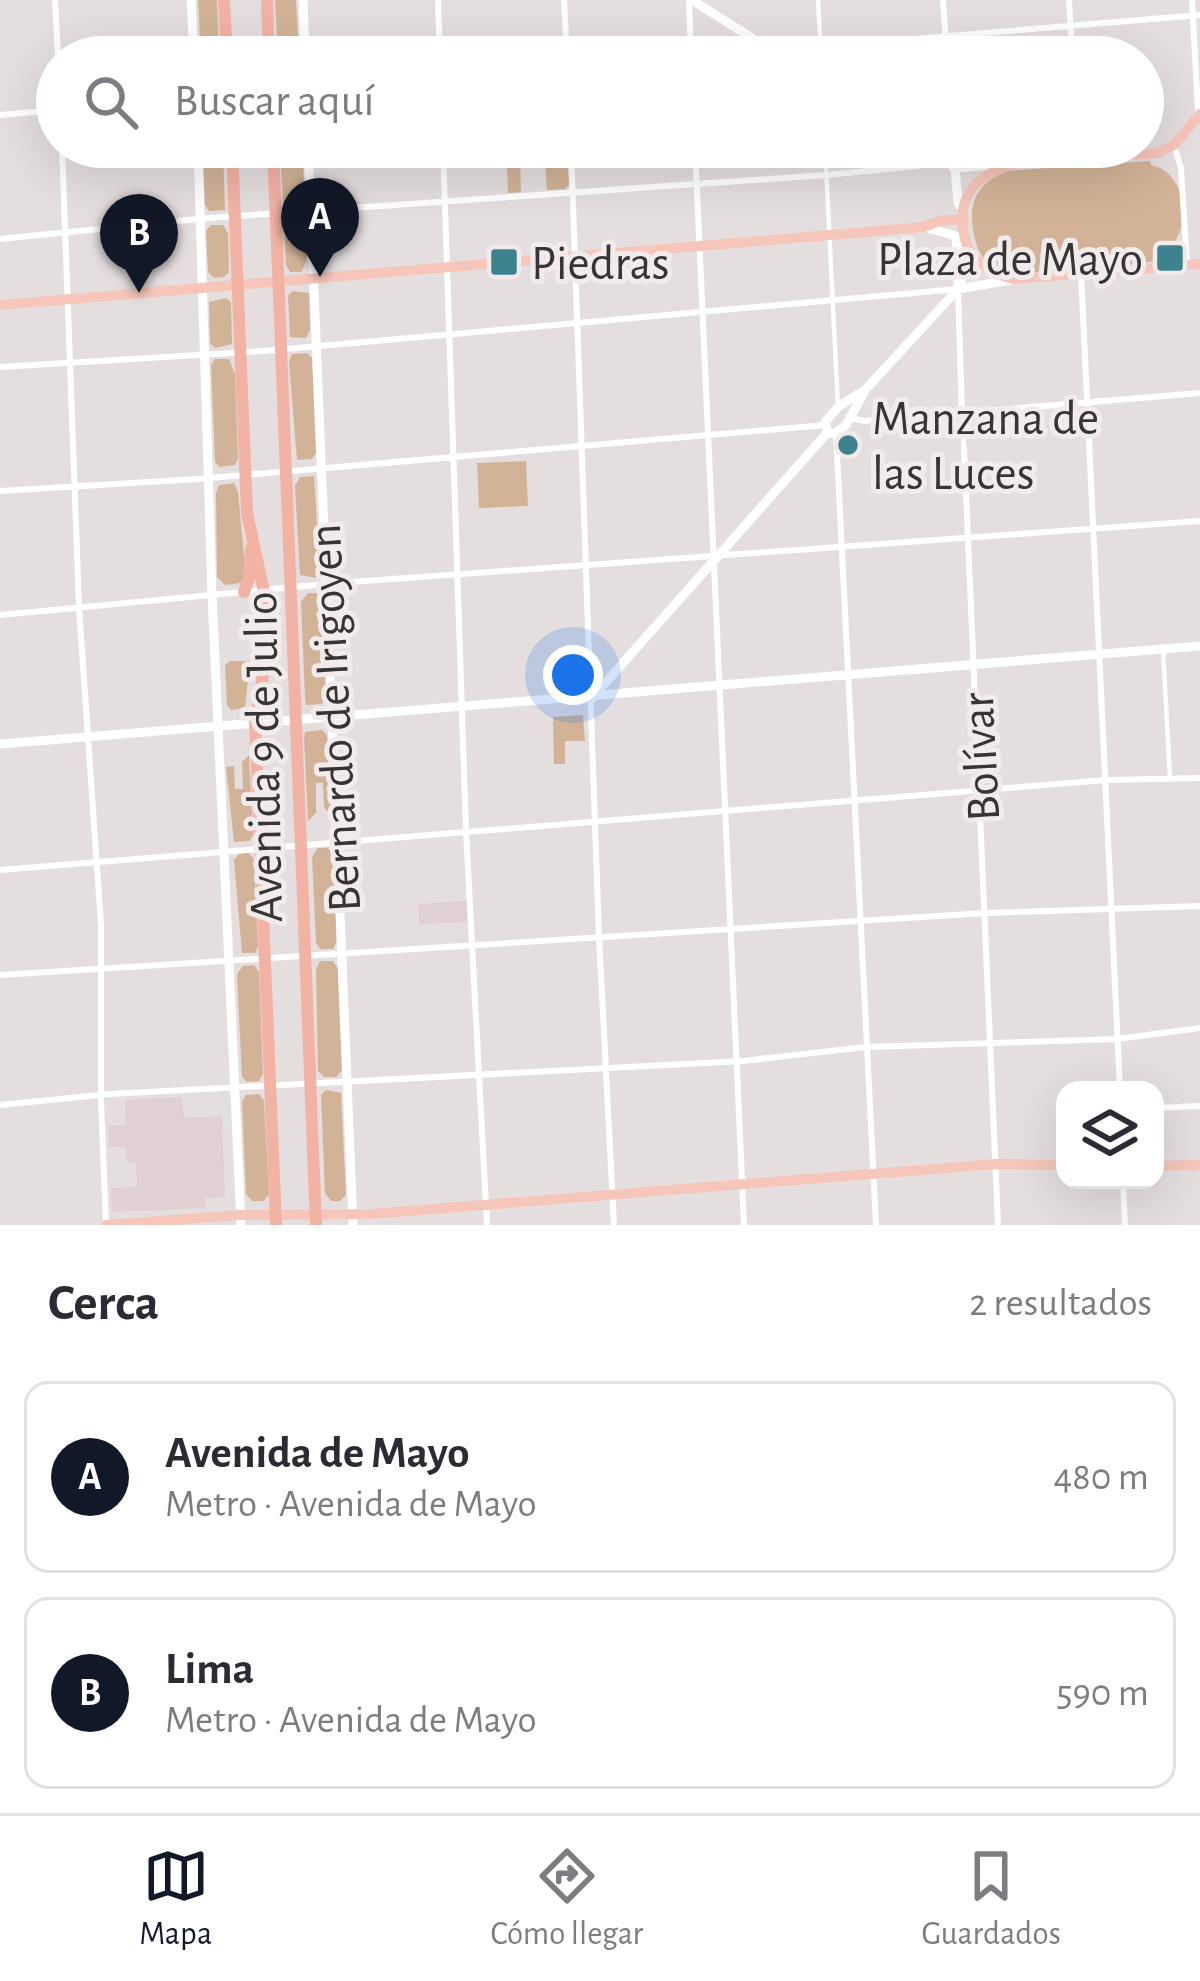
<!DOCTYPE html>
<html lang="es">
<meta charset="utf-8">
<style>
body{margin:0;font-family:"Alegreya Sans",sans-serif;background:#f7f7f7;color:#2b2b33}
.controls{position:absolute;right:36px;bottom:36px;display:grid;overflow:hidden;border-radius:24px;box-shadow:0 12px 48px #0002}
.controls button{width:108px;height:108px;display:grid;place-items:center;padding:0;border:0;border-bottom:3px solid #e1e1e2;background:#fff;color:#2b2b33;font:60px sans-serif}
.you{position:absolute;left:573px;top:675px;width:42px;height:42px;margin:-30px;border:9px solid #fff;border-radius:50%;background:#1a73e8;box-shadow:0 0 0 18px #1a73e833}
.badge{display:grid;place-items:center;width:78px;height:78px;border-radius:50%;background:#111827;color:#fff;font-size:39px;font-weight:700}
.pin{position:absolute;translate:-50% -99px;filter:drop-shadow(0 3px 6px #0008)}
.pin::after{content:'';position:absolute;top:63px;width:42px;height:36px;background:inherit;clip-path:polygon(0 0,100% 0,50% 100%)}
.list{margin:0;padding:0;list-style:none}
h2{display:flex;justify-content:space-between;align-items:center;height:156px;margin:0;padding:0 48px;font-size:51px}
h2 small{font-size:39px;font-weight:400;color:#7c7c81}
.list li{display:grid;grid-template-columns:78px 1fr auto;gap:36px;align-items:center;box-sizing:border-box;height:192px;margin:0 24px 24px;padding:0 24px;border:3px solid #e1e1e2;border-radius:24px}
.list b{display:block;font-size:45px;white-space:nowrap}
.list p{margin:0;font-size:39px;white-space:nowrap;color:#7c7c81}
.list em{font-size:39px;font-style:normal;color:#7c7c81}
.icon{flex:none;width:66px;height:66px;fill:none;stroke:currentColor;stroke-width:2;stroke-linecap:round;stroke-linejoin:round}
.map{position:relative;flex:none;width:1200px;height:1225px;overflow:hidden}
.search{position:absolute;background:#fff;box-shadow:0 12px 48px #0002;left:36px;right:36px;top:36px;height:132px;display:flex;align-items:center;gap:30px;box-sizing:border-box;padding:0 42px;border-radius:66px;color:#7c7c81;font-size:45px}
.sheet{height:588px;background:#fff}
nav{display:flex;justify-content:space-around;align-items:center;box-sizing:border-box;height:168px;border-top:3px solid #e1e1e2;background:#fff;font-size:33px;color:#7c7c81}
nav a{display:grid;justify-items:center;gap:6px}
nav .on{color:#111827}
.map>svg:first-child{display:block}
</style>
<div class="map">
<svg width="1200" height="1225" viewBox="0 0 1200 1225">
<rect width="100%" height="100%" fill="#e5dedf"/>
<!-- built -->
<g fill="#e0d0d3">
<path d="M467,901v21l-48,2 -1,-20z"/>
<path d="M182,1097l2,21 38,-2 3,81 -20,1v10l-93,4 -1,-24 26,-1 -1,-25h-9l-1,-15h-17l-1,-21 18,-1 -1,-25z"/>
</g>
<!-- green -->
<g fill="#d2b397">
<path d="M198,0h19l2,57h-18z"/>
<path d="M275,0h21l3,57h-21z"/>
<path d="M202,147h21l2,63 -16,1 -4,-6z"/>
<path d="M280,147h22l3,53 -5,5 -17,-2z"/>
<path d="M493,147h74l2,38 -4,4 -18,1 -2,-29 -25,2 1,29 -13,1 -1,-29 -14,-1z"/>
<path d="M1150,161l1,4c40,8 43,75 7,91v5c-32,3 -126,18 -152,12 -25,-6 -32,-29 -34,-52 -1,-27 11,-39 34,-50z"/>
<path d="M301,219c8,11 9,42 0,53h-11l-4,-7 -2,-40 6,-5z"/>
<path d="M223,225l5,8 1,39 -5,5 -10,1 -6,-6 -2,-41 5,-6z"/>
<path d="M293,291l16,2 1,37 -4,8 -16,-1 -2,-42z"/>
<path d="M226,298l5,4 1,42 -17,4 -5,-5 -1,-41z"/>
<path d="M307,353l5,5 4,95 -4,6 -15,1 -8,-98 3,-8z"/>
<path d="M215,359h14l6,15 3,85 -3,6 -15,2 -5,-5 -4,-97z"/>
<path d="M526,461l2,45 -49,2 -2,-45z"/>
<path d="M314,476l6,97 -3,5 -17,-3 -5,-89 5,-9z"/>
<path d="M234,483l4,9 8,85 -5,6 -16,2 -8,-8 -1,-84 3,-8z"/>
<path d="M308,593h8l6,6 4,100 -5,5 -15,1 -1,-8 -4,-95z"/>
<path d="M230,661h15l4,9 -4,38 -14,2 -4,-5 -2,-40z"/>
<path d="M583,715l2,26h-20v23h-11l-1,-47z"/>
<path d="M322,730l5,5 5,82 -8,-10 -1,-24h-7v30l-8,8 -4,-83 1,-6z"/>
<path d="M249,755l4,80 -4,6 -15,1 -8,-75 8,-1 1,23h8l-1,-27z"/>
<path d="M318,848h9l8,7 2,86 -4,8h-13l-4,-6 -4,-86z"/>
<path d="M249,853l5,6 4,87 -3,7h-13l-8,-93 5,-6z"/>
<path d="M320,961h13l5,8 4,101 -6,7h-12l-6,-6 -2,-102z"/>
<path d="M254,965l5,7 4,102 -4,7 -12,1 -5,-5 -5,-103 6,-8z"/>
<path d="M326,1090l15,3 5,102 -6,6h-9l-6,-8 -4,-98z"/>
<path d="M259,1094l5,7 5,93 -5,7h-12l-6,-7 -4,-92 4,-7z"/>
</g>
<g fill="none" stroke-linecap="round" stroke-linejoin="round">
<!-- pedestrian -->
<g stroke="#fff" stroke-width="4.5">
<path d="M818,0l3,57"/>
<path d="M825,147l13,260"/>
<path d="M962,414l2,34"/>
<path d="M1163,649l7,129"/>
</g>
<!-- minor -->
<g stroke="#fff" stroke-width="6">
<path d="M55,0l3,57"/>
<path d="M438,0l2,57"/>
<path d="M564,0l3,57"/>
<path d="M689,0l2,57"/>
<path d="M943,0l4,57"/>
<path d="M1069,0l3,57"/>
<path d="M1192,0l6,111"/>
<path d="M695,57l505,-42"/>
<path d="M0,115l57,-5"/>
<path d="M1174,145l7,23 6,97"/>
<path d="M62,147l17,460 22,318v176l5,124"/>
<path d="M443,147l23,684 21,394"/>
<path d="M571,147l28,790 15,288"/>
<path d="M695,147l49,1078"/>
<path d="M953,147l2,21"/>
<path d="M0,239l208,-21 618,-43 92,-9 20,-9"/>
<path d="M1081,273l39,817"/>
<path d="M0,367l263,-16 695,-62 4,125"/>
<path d="M851,418l14,3 335,-28"/>
<path d="M836,433l40,792"/>
<path d="M964,448l34,777"/>
<path d="M0,491l198,-12 627,-54"/>
<path d="M0,615l337,-32 863,-62"/>
<path d="M0,870l1106,-90 94,-2"/>
<path d="M0,975l986,-62 214,-7"/>
<path d="M0,1105l109,-11 634,-33 123,-14 251,-8 83,-11"/>
<path d="M1155,1108l45,-2"/>
<path d="M1123,1180l2,45"/>
</g>
<!-- tertiary -->
<g stroke="#fff" stroke-width="9">
<path d="M191,0l3,57"/>
<path d="M303,0l2,57"/>
<path d="M198,147l14,448 29,630"/>
<path d="M308,147l45,1078"/>
<path d="M924,227l32,9 2,48"/>
</g>
<!-- secondary -->
<g stroke="#fff" stroke-width="9">
<path d="M692,0l90,57"/>
<path d="M923,147l32,21"/>
<path d="M955,168l48,-4"/>
<path d="M955,168l3,35 6,7"/>
<path d="M958,289l53,-9"/>
<path d="M828,432l-3,-10 13,-15 28,-18 92,-100 6,-16 1,-30"/>
<path d="M591,699l237,-267 6,2 12,-9 20,-36"/>
<path d="M0,744l1200,-98"/>
</g>
<!-- primary -->
<g stroke="#f6c6bb" stroke-width="10">
<path d="M1200,114l-26,31 -17,8c-59,7 -217,-15 -192,86 6,23 27,35 48,40l187,-15"/>
<path d="M0,305l924,-78 15,-6 25,-2"/>
<path d="M1155,1166l45,-1"/>
<path d="M106,1225l134,-10 131,-1 625,-50 69,1"/>
</g>
<!-- trunk -->
<g stroke="#f3b3a4" stroke-width="12">
<path d="M224,0l3,57"/>
<path d="M267,0l2,57"/>
<path d="M232,147l15,366 19,88 1,50 -12,72 21,502"/>
<path d="M273,147l43,1078"/>
<path d="M244,592l5,-13 2,-30"/>
</g>
</g>
<!-- markers -->
<g fill="#3d838e" stroke="#f2ebec" stroke-width="4.5">
<rect x="1155" y="243" width="30" height="30" rx="6"/>
<rect x="489" y="247" width="30" height="30" rx="6"/>
<circle cx="848" cy="445" r="12"/>
</g>
<g text-anchor="middle" stroke-width="10" stroke-linejoin="round" paint-order="stroke">
<!-- poi labels -->
<g font-size="48" fill="#373435" stroke="#f2ebec" text-anchor="start">
<text x="1143" y="275" text-anchor="end">Plaza de Mayo</text>
<text x="531" y="279">Piedras</text>
<text x="872" y="434">Manzana de<tspan x="872" dy="55">las Luces</tspan></text>
</g>
<!-- street labels -->
<g font-size="48" fill="#373435" stroke="#f2ebec">
<text transform="translate(333 718) rotate(-93)" y="17">Bernardo de Irigoyen</text>
<text transform="translate(262 757) rotate(-91)" y="17">Avenida 9 de Julio</text>
<text transform="translate(979 757) rotate(-93)" y="17">Bolívar</text>
</g>
</g>
</svg>
<div class="controls">
<button><svg class="icon" aria-label="layers" viewBox="0 0 24 24"><path d="M12 4l9 5-9 5-9-5zM3 14l9 5 9-5"/></svg></button>
</div>
<div class="you"></div>
<div class="pin badge" style="left:320px;top:277px">A</div>
<div class="pin badge" style="left:139px;top:293px">B</div>
<div class="search"><svg class="icon" aria-label="search" viewBox="0 0 24 24"><circle cx="10" cy="10" r="6"/><path d="M15 15l6 6"/></svg>Buscar aquí</div>
</div>
<section class="sheet">
<h2>Cerca<small>2 resultados</small></h2>
<ul class="list">
<li><span class="badge">A</span><div><b>Avenida de Mayo</b><p>Metro · Avenida de Mayo</p></div><em>480 m</em></li>
<li><span class="badge">B</span><div><b>Lima</b><p>Metro · Avenida de Mayo</p></div><em>590 m</em></li>
</ul>
</section>
<nav>
<a class="on"><svg class="icon" aria-label="map" viewBox="0 0 24 24"><path d="M3 6l6-2 6 2 6-2v14l-6 2-6-2-6 2zM9 4v14M15 6v14"/></svg>Mapa</a>
<a><svg class="icon" aria-label="directions" viewBox="0 0 24 24"><path d="M12 3l9 9-9 9-9-9zM9 14v-3h6M13 9l2 2-2 2"/></svg>Cómo llegar</a>
<a><svg class="icon" aria-label="saved" viewBox="0 0 24 24"><path d="M7 4h10v16l-5-4-5 4z"/></svg>Guardados</a>
</nav>
